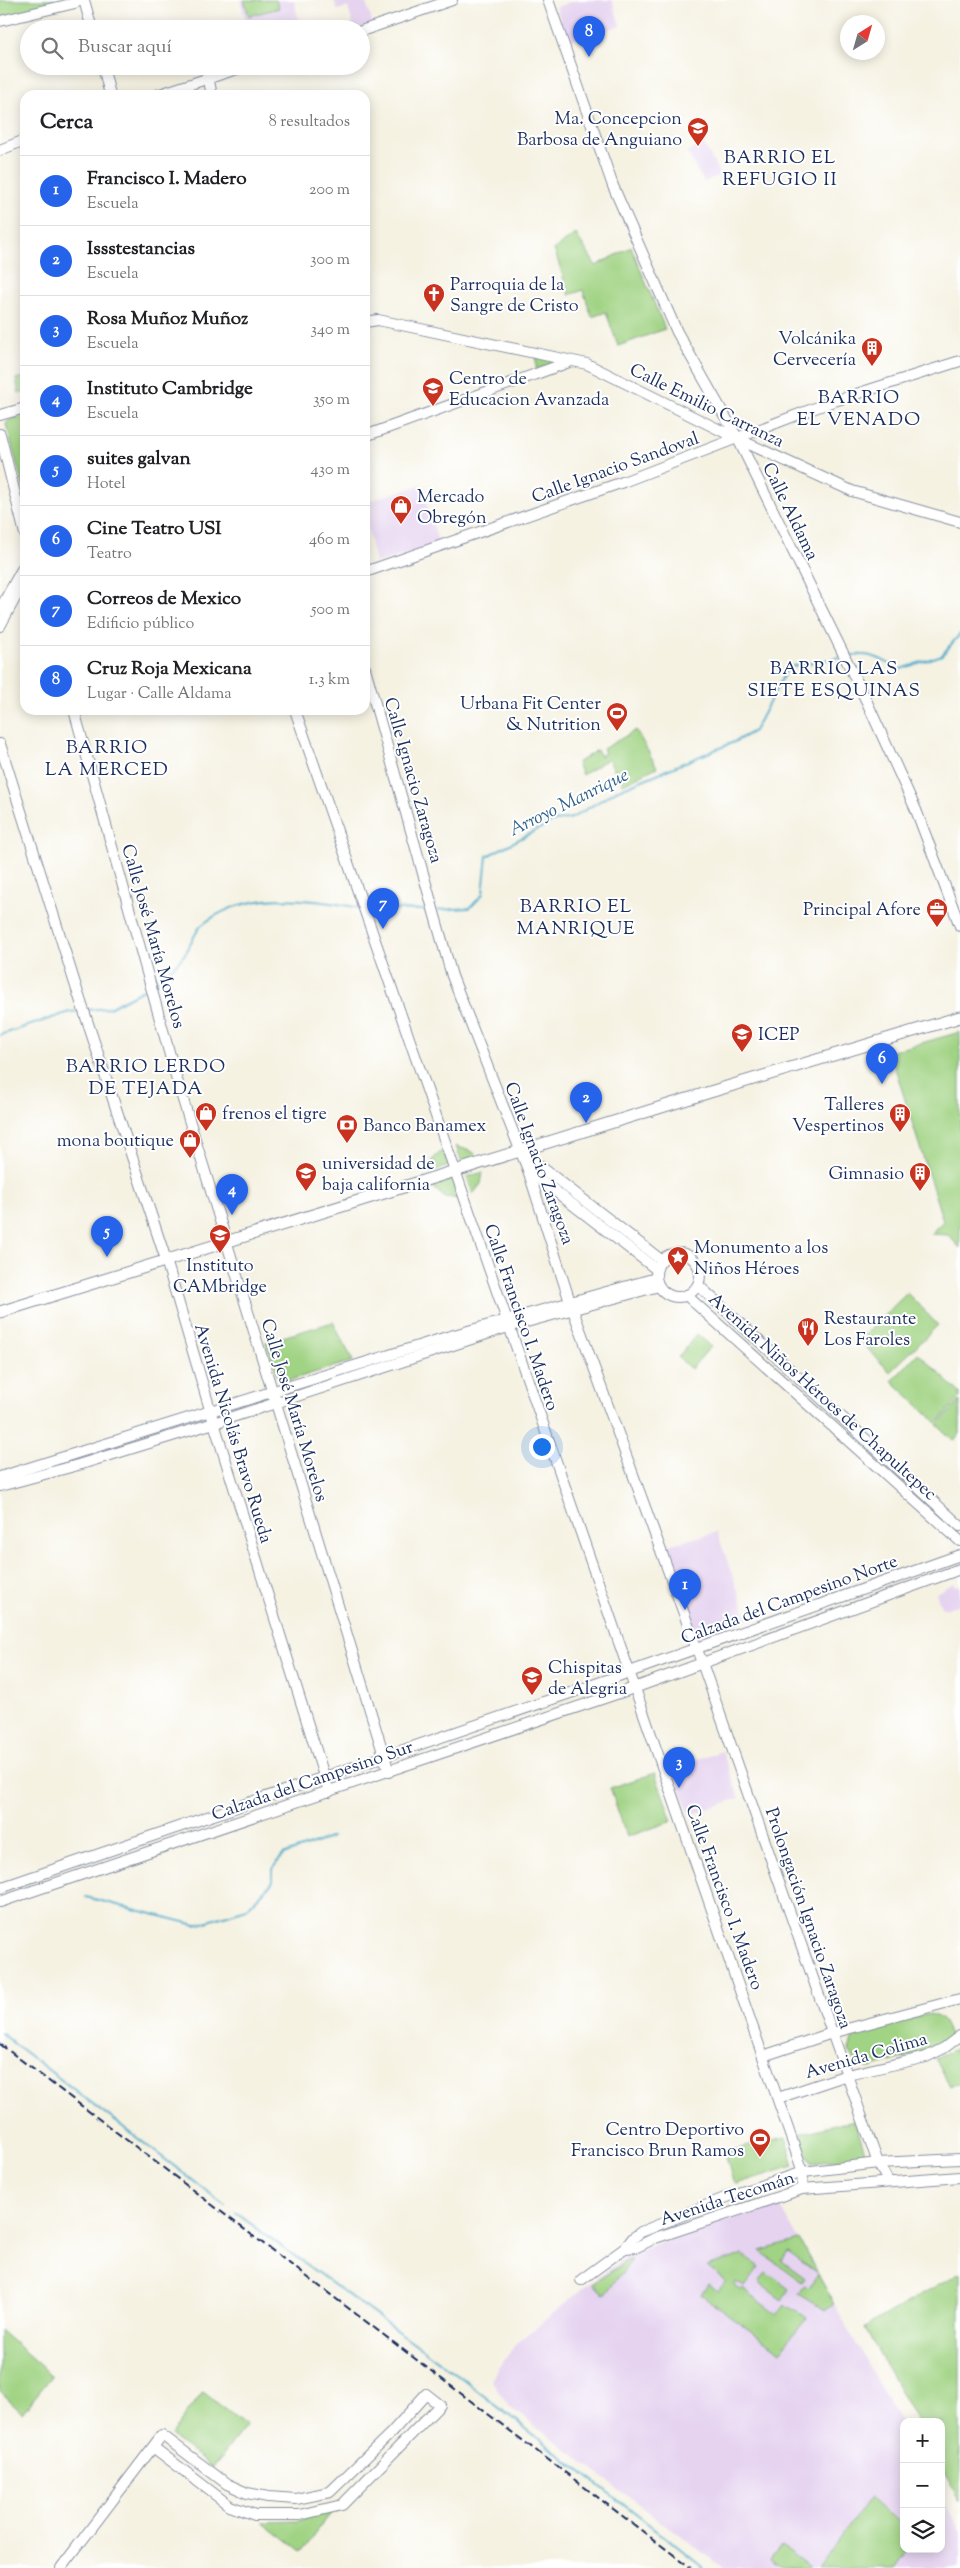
<!DOCTYPE html>
<html lang="es">
<meta charset="utf-8">
<style>
body{margin:0;font-family:"Sorts Mill Goudy",serif;background:#f2f2f2;color:#202124}
.controls{position:absolute;right:15px;bottom:15px;display:grid;overflow:hidden;border-radius:10px;box-shadow:0 2px 12px #0003}
.controls button{width:45px;height:45px;display:grid;place-items:center;padding:0;border:0;border-bottom:1px solid #e0e0e0;background:#fff;color:#202124;font:25px sans-serif}
.compass{position:absolute;left:840px;top:15px;width:45px;height:45px;border-radius:50%;background:#fff;box-shadow:0 2px 12px #0003;rotate:37deg}
.you{position:absolute;left:541px;top:1446px;width:18px;height:18px;margin:-12px;border:4px solid #fff;border-radius:50%;background:#1a73e8;box-shadow:0 0 0 8px #1a73e833}
.badge{display:grid;place-items:center;width:32px;height:32px;border-radius:50%;background:#2563eb;color:#fff;font-size:16px;font-weight:700}
.pin{position:absolute;translate:-50% -41px;filter:drop-shadow(0 1px 2px #0008)}
.pin::after{content:'';position:absolute;top:26px;width:18px;height:15px;background:inherit;clip-path:polygon(0 0,100% 0,50% 100%)}
.list{margin:0;padding:0;list-style:none}
h2{display:flex;justify-content:space-between;align-items:center;height:65px;margin:0;padding:0 20px;font-size:21px}
h2 small{font-size:16px;font-weight:400;color:#757577}
.list li{display:grid;grid-template-columns:32px 1fr auto;gap:15px;align-items:center;box-sizing:border-box;height:70px;padding:0 20px;border-top:1px solid #e0e0e0}
.list b{display:block;font-size:19px;white-space:nowrap}
.list p{margin:0;font-size:16px;white-space:nowrap;color:#757577}
.list em{font-size:16px;font-style:normal;color:#757577}
.icon{flex:none;width:28px;height:28px;fill:none;stroke:currentColor;stroke-width:2;stroke-linecap:round;stroke-linejoin:round}
.map{position:relative;flex:none;width:960px;height:2568px;overflow:hidden}
.search{position:absolute;background:#fff;box-shadow:0 2px 12px #0003;left:20px;top:20px;width:350px;height:55px;display:flex;align-items:center;gap:12px;box-sizing:border-box;padding:0 18px;border-radius:28px;color:#757577;font-size:19px}
.panel{position:absolute;background:#fff;box-shadow:0 2px 12px #0003;left:20px;top:90px;width:350px;height:625px;border-radius:15px}
.map>svg:first-child{display:block}
</style>
<div class="map">
<svg width="960" height="2568" viewBox="0 0 960 2568">
<rect width="100%" height="100%" fill="#fff"/>
<filter id="ink" filterUnits="userSpaceOnUse"><feTurbulence type="fractalNoise" baseFrequency=".02" numOctaves="2"/><feDisplacementMap in="SourceGraphic" scale="10" xChannelSelector="R" yChannelSelector="G"/><feConvolveMatrix kernelMatrix="1 2 1 2 8 2 1 2 1" color-interpolation-filters="sRGB"/></filter>
<filter id="wash" filterUnits="userSpaceOnUse"><feTurbulence type="fractalNoise" baseFrequency=".0096" numOctaves="4" result="noise"/><feDisplacementMap in="SourceGraphic" scale="20" xChannelSelector="R" yChannelSelector="G"/><feGaussianBlur stdDeviation="1.12" result="paint"/><feColorMatrix in="noise" values="0 0 0 0 0 0 0 0 0 0 0 0 0 0 0 0 0 1.4 0 .05"/><feComposite in="paint" operator="in"/></filter>
<g filter="url(#wash)">
<rect width="100%" height="100%" fill="#f5f2e2"/>
<!-- built -->
<g fill="#e5d3f0">
<path d="M240,0h54l7,29h-53z"/>
<path d="M334,0h31l8,25 -19,4 -6,-22 -11,3z"/>
<path d="M576,0h36l8,26 -52,15 -12,-34z"/>
<path d="M703,142l17,33 -16,7 -17,-30z"/>
<path d="M421,485l17,56 -3,5 -60,17 -10,-48v-13z"/>
<path d="M717,1532l31,87 -50,19 -34,-92z"/>
<path d="M954,1583l2,3 4,-1v20l-18,3 -6,-15z"/>
<path d="M722,1751l17,47 -49,17 -16,-43 2,-6z"/>
<path d="M779,2204l125,226v119h37v-51l19,34v36h-237l-212,-160 -20,-28 23,-34 72,-60 43,-31 34,-14z"/>
</g>
<!-- green -->
<g fill="#a0d383" stroke="#5e8170">
<path d="M0,0h73l-73,19z"/>
<path d="M244,0h32l3,8 -30,8z"/>
<path d="M576,234l20,32 35,-19 34,82 -47,17 -12,-34 -14,5 -9,-27 -14,5 -15,-46z"/>
<path d="M536,357l26,4 -26,8z"/>
<path d="M23,377l2,14 -6,2 -3,-14z"/>
<path d="M25,415v78l-19,-69 3,-4z"/>
<path d="M636,730l21,37 -34,17 -15,-25 -26,16 -5,-12 20,-13 3,6 5,-3 -2,-4z"/>
<path d="M960,1032v216l-12,-13 -18,-1 13,-13 -53,-169z"/>
<path d="M456,1146l17,6 6,7 -17,5z"/>
<path d="M443,1150l6,16 -20,6 4,-13z"/>
<path d="M483,1172l-2,12 -8,10 -6,-17z"/>
<path d="M454,1179l7,20 -17,-2 -12,-11z"/>
<path d="M907,1293l31,32 -48,47 -31,-32z"/>
<path d="M333,1322l20,39 -73,22 -14,-41z"/>
<path d="M697,1334l14,12 -20,23 -13,-12z"/>
<path d="M918,1353l42,40v5l-23,25 -45,-42z"/>
<path d="M960,1401v33l-6,7 -17,-16z"/>
<path d="M655,1773l17,48 -45,16 -17,-49z"/>
<path d="M930,2014c13,4 17,9 19,22l-8,10 -70,22 -13,-2 -10,-14 5,-15 11,-7z"/>
<path d="M955,2049l5,11v22l-10,5 -15,-29z"/>
<path d="M854,2120l13,37 -56,6 -11,-29z"/>
<path d="M785,2137l9,29 -58,18 -3,-2 -8,-30z"/>
<path d="M799,2240l35,63 -9,7 -26,-16 6,-9 4,3 8,-15 -29,-21 -6,9 23,17 -3,4 -42,-31z"/>
<path d="M743,2255l16,12 -15,20 -8,-5 -2,4 7,5 2,-2 34,26 8,-11 22,14 -27,34 -79,-57 7,-11 10,7 8,-10 -19,-15z"/>
<path d="M628,2260h4l-27,34 -13,-10z"/>
<path d="M766,2272l23,17 -7,11 -23,-17z"/>
<path d="M960,2272v229l-19,-34v-45h-24l-52,-95z"/>
<path d="M0,2330l52,46 -30,37 -22,-21z"/>
<path d="M203,2392l43,33 -33,43 -43,-32z"/>
<path d="M869,2499l35,26v24h5l-14,19h-78z"/>
<path d="M332,2512l-31,40 -39,-30 35,-1z"/>
<path d="M781,2546l27,20 -1,2h-26l-11,-8z"/>
</g>
<g fill="none" stroke-linecap="round" stroke-linejoin="round">
<!-- stream -->
<g stroke="#4cabcb" stroke-width="2">
<path d="M848,656c20,-4 34,2 50,14l44,-15 18,-21"/>
<path d="M368,909l62,1"/>
<path d="M438,910l32,-2 13,-14 4,-38 65,-34 20,-4 44,-27 118,-49 20,-11 34,-64 53,-10"/>
<path d="M153,983c11,-8 23,-17 31,-28 7,-8 10,-23 18,-30 45,-37 105,-26 159,-17"/>
<path d="M87,1010l22,-2 38,-20"/>
<path d="M0,1035l70,-23 10,-1"/>
<path d="M86,1897l110,28 50,-16 26,-26v-14l11,-14 49,-18"/>
<path d="M0,2033l225,172"/>
<path d="M236,2213l221,162 248,193"/>
</g>
</g>
</g>
<g filter="url(#ink)">
<g fill="none" stroke-linecap="round" stroke-linejoin="round">
<!-- secondary casing -->
<g stroke="#8890a0" stroke-width="12">
<g id="secondary">
<path d="M84,0l8,29"/>
<path d="M548,0l65,186 64,146 62,109 127,259 50,110 44,116"/>
<path d="M0,21l75,-18 3,-3"/>
<path d="M361,31l91,-31"/>
<path d="M103,66l7,29"/>
<path d="M208,77l4,18"/>
<path d="M157,95l89,-29"/>
<path d="M0,150l25,-10"/>
<path d="M365,322l13,-2 209,44 151,75 114,52 108,31"/>
<path d="M0,415l25,-7"/>
<path d="M0,434l25,100"/>
<path d="M365,436l204,-74"/>
<path d="M365,572l258,-90 205,-79 132,-42"/>
<path d="M0,609l25,-45"/>
<path d="M0,626l25,-46"/>
<path d="M365,668l87,308 76,194 42,132 132,361 176,500 10,18"/>
<path d="M74,710l102,367 213,695"/>
<path d="M295,710l508,1462 -1,17"/>
<path d="M0,744l77,246 89,270 48,163 115,369"/>
<path d="M522,1152l139,108"/>
<path d="M528,1170l128,99"/>
<circle cx="678" cy="1275" r="22"/>
<path d="M698,1285l262,241"/>
<path d="M686,1295l274,246"/>
<path d="M0,1477l447,-140 209,-59"/>
<path d="M0,1486l78,-21 136,-42 294,-96 151,-41"/>
<path d="M0,1888l573,-196 387,-137"/>
<path d="M0,1902l634,-214 326,-119"/>
<path d="M763,2056l69,-23 128,-34"/>
<path d="M778,2098l69,-23 79,-18 18,-9 16,-12"/>
<path d="M625,2248l12,-1 18,-9 147,-49 158,-12"/>
<path d="M581,2280l44,-32 8,-10 8,-6 91,-37 71,-23 75,-9 82,-4"/>
<path d="M61,2568l101,-133 65,49 20,9 21,4 28,2 34,-7 61,-59 35,-39 14,11 -98,100 -42,10h-45l-25,-9 -77,-59"/>
</g>
</g>
<!-- primary casing -->
<g stroke="#8890a0" stroke-width="13">
<path id="primary" d="M0,1312l710,-220 250,-75"/>
</g>
<!-- secondary -->
<use href="#secondary" stroke="#fff" stroke-width="10"/>
<!-- primary -->
<use href="#primary" stroke="#fff" stroke-width="11"/>
<!-- rail -->
<path stroke="#1b2f5e" stroke-width="2" stroke-dasharray="8 4" stroke-linecap="butt" d="M0,2044l691,524"/>
</g>
</g>
<!-- icons -->
<defs>
<g id="school-pin" transform="scale(1.125)"><path d="M0 17L-7.5 6A9.5 9.5 0 1 1 7.5 6Z" fill="#c8321e" stroke="#fff"/><path d="M0-5L7-2L0 1L-7-2ZM-4 1L0 2.5L4 1V4Q0 6-4 4Z" fill="#fff"/></g>
<g id="church-pin" transform="scale(1.125)"><path d="M0 17L-7.5 6A9.5 9.5 0 1 1 7.5 6Z" fill="#c8321e" stroke="#fff"/><path d="M-1.2-6h2.4v3.5h3.3v2.4h-3.3V6h-2.4V-.1h-3.3v-2.4h3.3Z" fill="#fff"/></g>
<g id="building-pin" transform="scale(1.125)"><path d="M0 17L-7.5 6A9.5 9.5 0 1 1 7.5 6Z" fill="#c8321e" stroke="#fff"/><path d="M-4-6H4V6H1V3H-1V6H-4ZM-2.5-4.3h1.7v1.8h-1.7ZM.8-4.3h1.7v1.8H.8ZM-2.5-1h1.7V.8h-1.7ZM.8-1h1.7V.8H.8Z" fill="#fff"/></g>
<g id="university-pin" transform="scale(1.125)"><path d="M0 17L-7.5 6A9.5 9.5 0 1 1 7.5 6Z" fill="#c8321e" stroke="#fff"/><path d="M0-5L7-2L0 1L-7-2ZM-4 1L0 2.5L4 1V4Q0 6-4 4Z" fill="#fff"/></g>
<g id="shop-pin" transform="scale(1.125)"><path d="M0 17L-7.5 6A9.5 9.5 0 1 1 7.5 6Z" fill="#c8321e" stroke="#fff"/><path d="M-5-2.5h2.3a2.7 3.5 0 0 1 5.4 0H5L5.5 6h-11ZM-1.5-2.5h3a1.5 2.3 0 0 0-3 0Z" fill="#fff"/></g>
<g id="stadium-pin" transform="scale(1.125)"><path d="M0 17L-7.5 6A9.5 9.5 0 1 1 7.5 6Z" fill="#c8321e" stroke="#fff"/><path d="M0-5a6.5 5 0 1 0 0 10a6.5 5 0 1 0 0-10ZM-3.5-1.8h7v3.6h-7Z" fill="#fff"/></g>
<g id="office-pin" transform="scale(1.125)"><path d="M0 17L-7.5 6A9.5 9.5 0 1 1 7.5 6Z" fill="#c8321e" stroke="#fff"/><path d="M-6-3h4V-5.5h4V-3h4V5H-6ZM-1-4.5V-3h2v-1.5ZM-6 0V1H6V0Z" fill="#fff"/></g>
<g id="bank-pin" transform="scale(1.125)"><path d="M0 17L-7.5 6A9.5 9.5 0 1 1 7.5 6Z" fill="#c8321e" stroke="#fff"/><path d="M-6-4H6V4H-6ZM0-2.3a2.3 2.3 0 1 0 0 4.6a2.3 2.3 0 1 0 0-4.6Z" fill="#fff"/></g>
<g id="sight-pin" transform="scale(1.125)"><path d="M0 17L-7.5 6A9.5 9.5 0 1 1 7.5 6Z" fill="#c8321e" stroke="#fff"/><path d="M0-6L1.8-2.2L6-1.7L2.9 1.2L3.7 5.4L0 3.3L-3.7 5.4L-2.9 1.2L-6-1.7L-1.8-2.2Z" fill="#fff"/></g>
<g id="restaurant-pin" transform="scale(1.125)"><path d="M0 17L-7.5 6A9.5 9.5 0 1 1 7.5 6Z" fill="#c8321e" stroke="#fff"/><path d="M-5-6h1v4h1v-4h1v4h1v-4h1v5L-1.5 .5V6h-2V.5L-5-1ZM5-6V6H3V1.5H1.5Q1.5-4 5-6Z" fill="#fff"/></g>
</defs>
<g fill-rule="evenodd">
<use href="#school-pin" x="698" y="128"/>
<use href="#church-pin" x="434" y="294"/>
<use href="#building-pin" x="872" y="348"/>
<use href="#university-pin" x="433" y="388"/>
<use href="#shop-pin" x="401" y="506"/>
<use href="#stadium-pin" x="617" y="713"/>
<use href="#office-pin" x="937" y="909"/>
<use href="#university-pin" x="742" y="1034"/>
<use href="#shop-pin" x="206" y="1113"/>
<use href="#building-pin" x="900" y="1114"/>
<use href="#bank-pin" x="347" y="1125"/>
<use href="#shop-pin" x="190" y="1140"/>
<use href="#university-pin" x="306" y="1173"/>
<use href="#building-pin" x="920" y="1173"/>
<use href="#school-pin" x="220" y="1235"/>
<use href="#sight-pin" x="678" y="1257"/>
<use href="#restaurant-pin" x="808" y="1328"/>
<use href="#school-pin" x="532" y="1677"/>
<use href="#stadium-pin" x="760" y="2139"/>
</g>
<g text-anchor="middle" stroke-width="4" stroke-linejoin="round" paint-order="stroke">
<!-- poi labels -->
<g font-size="18" fill="#1b2f5e" stroke="#fff" text-anchor="start">
<text x="682" y="124" text-anchor="end">Ma. Concepcion<tspan x="682" dy="21">Barbosa de Anguiano</tspan></text>
<text x="450" y="290">Parroquia de la<tspan x="450" dy="21">Sangre de Cristo</tspan></text>
<text x="856" y="344" text-anchor="end">Volcánika<tspan x="856" dy="21">Cervecería</tspan></text>
<text x="449" y="384">Centro de<tspan x="449" dy="21">Educacion Avanzada</tspan></text>
<text x="417" y="502">Mercado<tspan x="417" dy="21">Obregón</tspan></text>
<text x="601" y="709" text-anchor="end">Urbana Fit Center<tspan x="601" dy="21">&amp; Nutrition</tspan></text>
<text x="921" y="915" text-anchor="end">Principal Afore</text>
<text x="758" y="1040">ICEP</text>
<text x="884" y="1110" text-anchor="end">Talleres<tspan x="884" dy="21">Vespertinos</tspan></text>
<text x="222" y="1119">frenos el tigre</text>
<text x="363" y="1131">Banco Banamex</text>
<text x="174" y="1146" text-anchor="end">mona boutique</text>
<text x="322" y="1169">universidad de<tspan x="322" dy="21">baja california</tspan></text>
<text x="904" y="1179" text-anchor="end">Gimnasio</text>
<text x="694" y="1253">Monumento a los<tspan x="694" dy="21">Niños Héroes</tspan></text>
<text x="220" y="1271" text-anchor="middle">Instituto<tspan x="220" dy="21">CAMbridge</tspan></text>
<text x="824" y="1324">Restaurante<tspan x="824" dy="21">Los Faroles</tspan></text>
<text x="548" y="1673">Chispitas<tspan x="548" dy="21">de Alegria</tspan></text>
<text x="744" y="2135" text-anchor="end">Centro Deportivo<tspan x="744" dy="21">Francisco Brun Ramos</tspan></text>
</g>
<!-- street labels -->
<g font-size="18" fill="#1b2f5e" stroke="#fff">
<text transform="translate(707 405) rotate(26)" y="6">Calle Emilio Carranza</text>
<text transform="translate(615 467) rotate(-20)" y="6">Calle Ignacio Sandoval</text>
<text transform="translate(791 511) rotate(64)" y="6">Calle Aldama</text>
<text transform="translate(414 780) rotate(74)" y="6">Calle Ignacio Zaragoza</text>
<text transform="translate(154 936) rotate(74)" y="6">Calle José María Morelos</text>
<text transform="translate(540 1163) rotate(70)" y="6">Calle Ignacio Zaragoza</text>
<text transform="translate(522 1317) rotate(71)" y="6">Calle Francisco I. Madero</text>
<text transform="translate(823 1396) rotate(42)" y="6">Avenida Niños Héroes de Chapultepec</text>
<text transform="translate(295 1410) rotate(73)" y="6">Calle José María Morelos</text>
<text transform="translate(234 1433) rotate(73)" y="6">Avenida Nicolás Bravo Rueda</text>
<text transform="translate(789 1599) rotate(-20)" y="6">Calzada del Campesino Norte</text>
<text transform="translate(312 1780) rotate(-19)" y="6">Calzada del Campesino Sur</text>
<text transform="translate(725 1897) rotate(70)" y="6">Calle Francisco I. Madero</text>
<text transform="translate(809 1918) rotate(71)" y="6">Prolongación Ignacio Zaragoza</text>
<text transform="translate(866 2055) rotate(-16)" y="6">Avenida Colima</text>
<text transform="translate(727 2198) rotate(-18)" y="6">Avenida Tecomán</text>
</g>
<!-- neighbourhood labels -->
<g font-size="19" letter-spacing="1" fill="#1b2f5e" stroke="#fff">
<text x="780" y="163">BARRIO EL<tspan x="780" dy="22">REFUGIO II</tspan></text>
<text x="859" y="403">BARRIO<tspan x="859" dy="22">EL VENADO</tspan></text>
<text x="834" y="674">BARRIO LAS<tspan x="834" dy="22">SIETE ESQUINAS</tspan></text>
<text x="107" y="753">BARRIO<tspan x="107" dy="22">LA MERCED</tspan></text>
<text x="576" y="912">BARRIO EL<tspan x="576" dy="22">MANRIQUE</tspan></text>
<text x="146" y="1072">BARRIO LERDO<tspan x="146" dy="22">DE TEJADA</tspan></text>
</g>
<!-- water labels -->
<g font-size="19" font-style="italic" fill="#2f618a" stroke="#fff">
<text transform="translate(568 801) rotate(-26)" y="7">Arroyo Manrique</text>
</g>
</g>
</svg>
<div class="controls">
<button>+</button>
<button>−</button>
<button><svg class="icon" aria-label="layers" viewBox="0 0 24 24"><path d="M12 4l9 5-9 5-9-5zM3 14l9 5 9-5"/></svg></button>
</div>
<svg class="compass" viewBox="-18 -18 36 36"><path d="M0-13l5 13h-10z" fill="#e53935"/><path d="M0 13l5-13h-10z" fill="#757577"/></svg>
<div class="you"></div>
<div class="pin badge" style="left:685px;top:1610px">1</div>
<div class="pin badge" style="left:586px;top:1123px">2</div>
<div class="pin badge" style="left:679px;top:1788px">3</div>
<div class="pin badge" style="left:232px;top:1215px">4</div>
<div class="pin badge" style="left:107px;top:1257px">5</div>
<div class="pin badge" style="left:882px;top:1084px">6</div>
<div class="pin badge" style="left:383px;top:929px">7</div>
<div class="pin badge" style="left:589px;top:57px">8</div>
<div class="search"><svg class="icon" aria-label="search" viewBox="0 0 24 24"><circle cx="10" cy="10" r="6"/><path d="M15 15l6 6"/></svg>Buscar aquí</div>
<section class="panel">
<h2>Cerca<small>8 resultados</small></h2>
<ul class="list">
<li><span class="badge">1</span><div><b>Francisco I. Madero</b><p>Escuela</p></div><em>200 m</em></li>
<li><span class="badge">2</span><div><b>Issstestancias</b><p>Escuela</p></div><em>300 m</em></li>
<li><span class="badge">3</span><div><b>Rosa Muñoz Muñoz</b><p>Escuela</p></div><em>340 m</em></li>
<li><span class="badge">4</span><div><b>Instituto Cambridge</b><p>Escuela</p></div><em>350 m</em></li>
<li><span class="badge">5</span><div><b>suites galvan</b><p>Hotel</p></div><em>430 m</em></li>
<li><span class="badge">6</span><div><b>Cine Teatro USI</b><p>Teatro</p></div><em>460 m</em></li>
<li><span class="badge">7</span><div><b>Correos de Mexico</b><p>Edificio público</p></div><em>500 m</em></li>
<li><span class="badge">8</span><div><b>Cruz Roja Mexicana</b><p>Lugar · Calle Aldama</p></div><em>1.3 km</em></li>
</ul>
</section>
</div>
